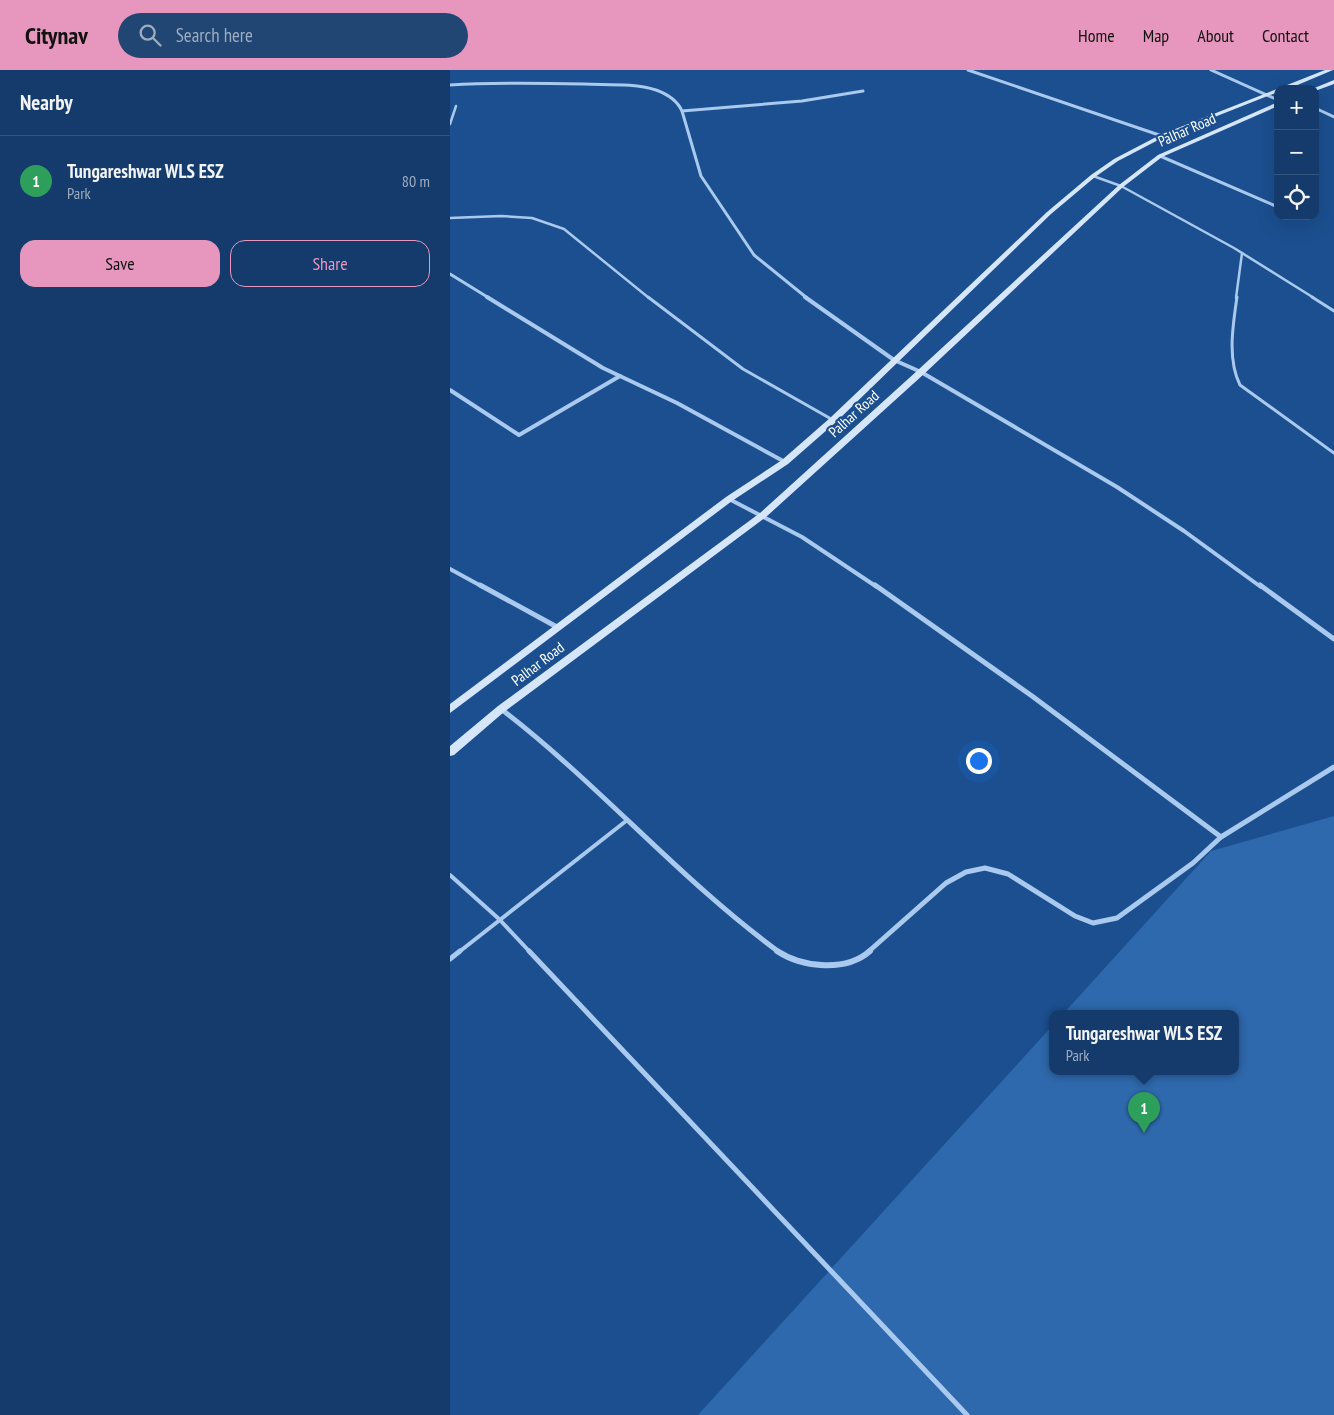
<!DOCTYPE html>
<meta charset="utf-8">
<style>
body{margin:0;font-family:"PT Sans Narrow",sans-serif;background:#214673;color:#f1f3f6}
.controls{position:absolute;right:15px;top:15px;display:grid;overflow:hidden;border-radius:10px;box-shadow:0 5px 20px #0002}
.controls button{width:45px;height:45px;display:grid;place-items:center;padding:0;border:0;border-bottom:1px solid #33557e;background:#143b6b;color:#f1f3f6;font:25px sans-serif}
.you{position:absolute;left:528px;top:690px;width:18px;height:18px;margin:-12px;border:4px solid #fff;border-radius:50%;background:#1a73e8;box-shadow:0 0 0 8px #1a73e833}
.badge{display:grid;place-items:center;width:32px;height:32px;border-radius:50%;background:#e797bd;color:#fff;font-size:16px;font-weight:700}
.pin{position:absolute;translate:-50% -41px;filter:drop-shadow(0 1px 2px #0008)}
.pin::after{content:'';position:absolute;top:26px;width:18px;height:15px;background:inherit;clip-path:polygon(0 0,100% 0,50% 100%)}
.popup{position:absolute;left:599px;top:940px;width:190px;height:65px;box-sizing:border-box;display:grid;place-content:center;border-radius:10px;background:#143b6b;filter:drop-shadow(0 1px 4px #0005);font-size:16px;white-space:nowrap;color:#9dadc1}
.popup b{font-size:19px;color:#f1f3f6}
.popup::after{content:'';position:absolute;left:50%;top:100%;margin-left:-10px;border:10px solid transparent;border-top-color:#143b6b}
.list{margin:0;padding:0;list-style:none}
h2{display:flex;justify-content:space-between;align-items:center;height:65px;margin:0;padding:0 20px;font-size:21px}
h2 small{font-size:16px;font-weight:400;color:#9dadc1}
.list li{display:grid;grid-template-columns:32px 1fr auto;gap:15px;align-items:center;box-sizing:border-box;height:90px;padding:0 20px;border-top:1px solid #33557e}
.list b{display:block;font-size:19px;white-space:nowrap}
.list p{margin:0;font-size:16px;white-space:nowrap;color:#9dadc1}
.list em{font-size:16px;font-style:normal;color:#9dadc1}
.actions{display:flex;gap:10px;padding:15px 20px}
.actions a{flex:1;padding:11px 0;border:1px solid #e797bd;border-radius:15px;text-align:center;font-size:18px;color:#e797bd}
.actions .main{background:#e797bd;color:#111}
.icon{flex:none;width:28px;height:28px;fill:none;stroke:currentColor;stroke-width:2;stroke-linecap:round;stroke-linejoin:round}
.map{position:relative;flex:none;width:884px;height:1345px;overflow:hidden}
header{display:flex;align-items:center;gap:30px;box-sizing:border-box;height:70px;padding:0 25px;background:#e797bd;color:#111}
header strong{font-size:24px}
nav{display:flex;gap:28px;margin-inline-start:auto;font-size:18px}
.search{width:350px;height:45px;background:#214673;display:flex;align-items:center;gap:12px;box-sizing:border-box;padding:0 18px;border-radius:28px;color:#9dadc1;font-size:19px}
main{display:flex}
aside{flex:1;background:#143b6b}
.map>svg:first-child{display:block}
</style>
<header>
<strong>Citynav</strong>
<div class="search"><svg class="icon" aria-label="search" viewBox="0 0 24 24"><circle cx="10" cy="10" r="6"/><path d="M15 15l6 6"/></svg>Search here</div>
<nav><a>Home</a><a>Map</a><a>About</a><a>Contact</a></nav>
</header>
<main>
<aside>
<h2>Nearby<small></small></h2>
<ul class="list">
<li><span class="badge" style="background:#2e9e5b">1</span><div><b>Tungareshwar WLS ESZ</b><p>Park</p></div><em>80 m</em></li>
</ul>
<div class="actions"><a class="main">Save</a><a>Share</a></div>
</aside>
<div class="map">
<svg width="884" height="1345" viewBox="0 0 884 1345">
<rect width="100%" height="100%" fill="#1b4f8f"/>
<!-- green -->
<path fill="#2e69ad" d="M884,746v599h-636l355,-390v47h182v-58h-172l148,-163z"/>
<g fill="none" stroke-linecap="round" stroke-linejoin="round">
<!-- service-far3 -->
<g stroke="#a9c9ee" stroke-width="2.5">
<path d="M0,54l6,-18"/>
<path d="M643,106l28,10 113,62 80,50"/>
<path d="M0,148l51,-2 31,2 32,11 85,69"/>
<path d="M786,228l6,-45"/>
</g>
<!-- service-far2 -->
<g stroke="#a9c9ee" stroke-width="3">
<path d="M198,227l95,72 90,51"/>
<path d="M787,227c-4,28 -10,62 3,88l94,68"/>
<path d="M862,227l22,14"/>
</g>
<!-- service-far1 -->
<g stroke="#a9c9ee" stroke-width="4">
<path d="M0,805l49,44 31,33"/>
<path d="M9,882l167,-131"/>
</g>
<!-- service -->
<g stroke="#a9c9ee" stroke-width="5">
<path d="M79,881l438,464"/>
<path d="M0,889l10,-8"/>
</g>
<!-- minor-far3 -->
<g stroke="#a9c9ee" stroke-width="3">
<path d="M518,0l194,66"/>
<path d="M761,0l67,30"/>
<path d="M0,15c45,-3 89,-2 134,-1 23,1 50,-1 72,6 11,4 21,10 26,21l19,65 53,79 53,43"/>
<path d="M865,38l19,9"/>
<path d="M232,41l120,-10 61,-10"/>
<path d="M710,86l118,51"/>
<path d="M0,204l39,24"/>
</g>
<!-- minor-far2 -->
<g stroke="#a9c9ee" stroke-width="4">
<path d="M37,227l116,71 74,35 108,59"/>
<path d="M355,227l89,63 27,12 196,115 67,44 77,56"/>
<path d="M0,320l69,45 101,-59"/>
<path d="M279,429l73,38 75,50"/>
<path d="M0,499l33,18"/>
</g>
<!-- minor-far1 -->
<g stroke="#a9c9ee" stroke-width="5">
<path d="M30,515l77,42"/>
<path d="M425,515l157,111 189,141"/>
<path d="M810,515l74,54"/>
<path d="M51,639c98,75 178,170 278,243"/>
<path d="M418,882l78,-69 20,-11 19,-4 23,6 67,42 18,7 24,-5 76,-55 28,-26 113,-70"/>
</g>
<!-- minor -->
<path stroke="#a9c9ee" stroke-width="6" d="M327,881c26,17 69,21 93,0"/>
<!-- secondary -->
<g fill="#d6e6fa" fill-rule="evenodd">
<path d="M875,0h8l-45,19h-10v3l-114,45 -46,24 -23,16 -44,37 -215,208 -48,42 -56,37 -282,212v-9l276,-207 56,-37 48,-42 217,-206 44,-37 23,-16 46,-24z"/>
<path d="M884,10v4l-19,7v-2h-3z"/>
<path d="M828,32v4l-116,51 -39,30 -199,187 -158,143 -262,195 -50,43 -4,1v-10l48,-40 262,-193 158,-143 201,-185 39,-30z"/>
</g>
</g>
<g text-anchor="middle" stroke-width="4.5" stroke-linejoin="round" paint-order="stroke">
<!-- far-street labels -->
<g font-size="15" fill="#fff" stroke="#1b4f8f">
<text transform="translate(737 60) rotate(-24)" y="5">Palhar Road</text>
<text transform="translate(404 344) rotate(-42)" y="5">Palhar Road</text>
<text transform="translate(88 594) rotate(-37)" y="5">Palhar Road</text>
</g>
</g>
</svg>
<div class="controls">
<button>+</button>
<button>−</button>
<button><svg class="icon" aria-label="locate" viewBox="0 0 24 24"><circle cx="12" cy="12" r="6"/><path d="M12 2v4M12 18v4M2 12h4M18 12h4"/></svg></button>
</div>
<div class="you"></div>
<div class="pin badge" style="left:694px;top:1063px;background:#2e9e5b">1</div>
<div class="popup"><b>Tungareshwar WLS ESZ</b>Park</div>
</div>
</main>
